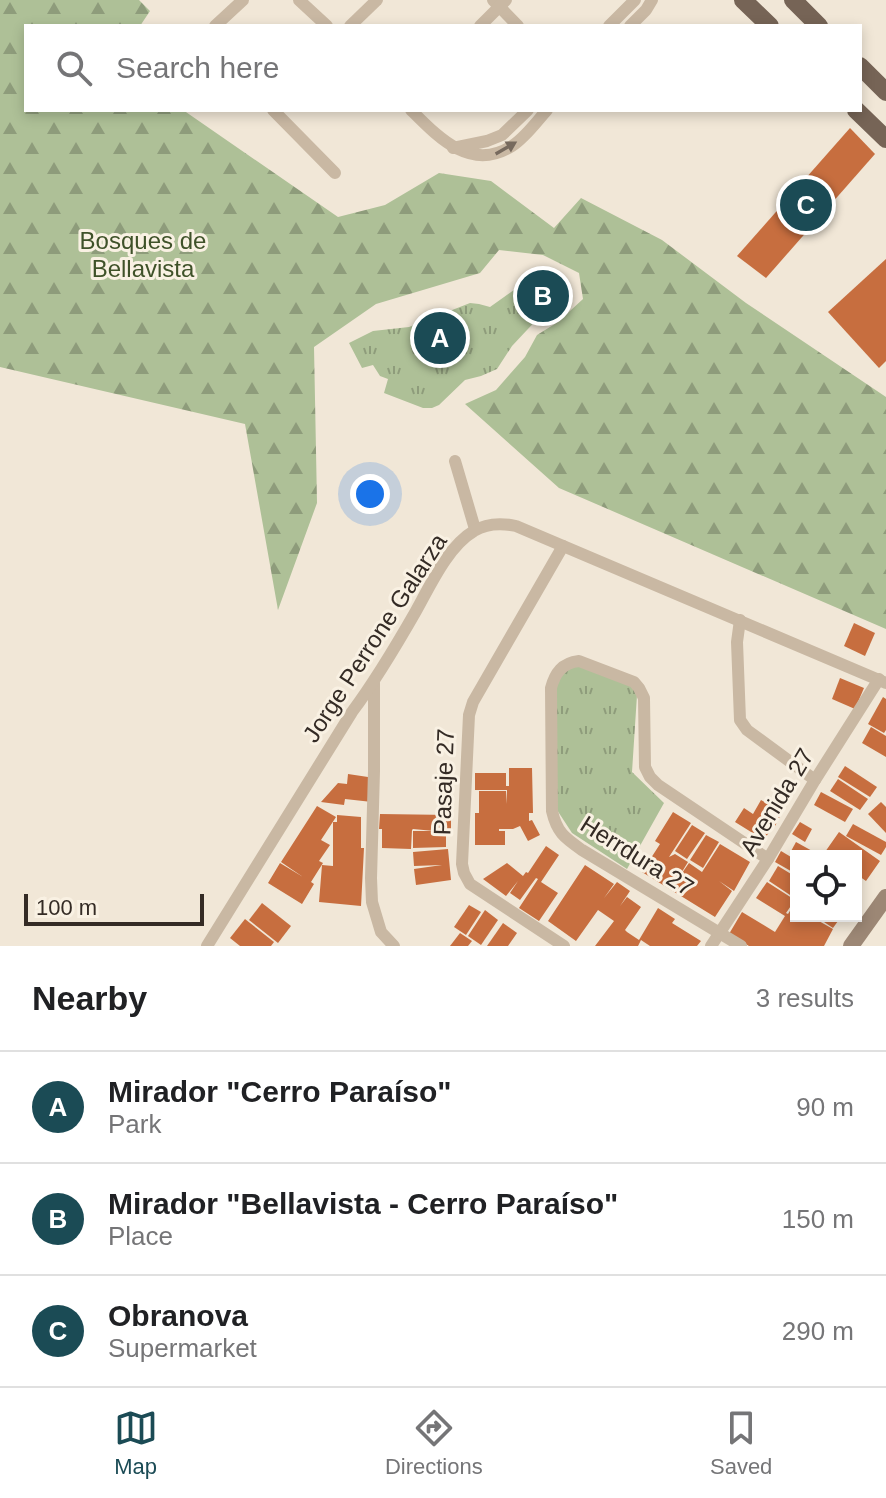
<!DOCTYPE html>
<meta charset="utf-8">
<style>
body{margin:0;font-family:Arial,sans-serif;background:#f2f2f2;color:#202124}
.controls{position:absolute;right:24px;bottom:24px;display:grid;overflow:hidden;border-radius:0px;box-shadow:0 4px 12px #0003}
.controls button{width:72px;height:72px;display:grid;place-items:center;padding:0;border:0;border-bottom:2px solid #e0e0e0;background:#fff;color:#202124;font:40px sans-serif}
.scale{position:absolute;left:24px;bottom:20px;width:180px;box-sizing:border-box;padding-left:8px;border:4px solid #342b25;border-top:0;font-size:22px;line-height:28px;white-space:nowrap;color:#342b25;-webkit-text-stroke:6px #f9f1e3;paint-order:stroke}
.you{position:absolute;left:370px;top:494px;width:28px;height:28px;margin:-20px;border:6px solid #fff;border-radius:50%;background:#1a73e8;box-shadow:0 0 0 12px #1a73e833}
.badge{display:grid;place-items:center;width:52px;height:52px;border-radius:50%;background:#1b4b55;color:#fff;font-size:26px;font-weight:700}
.pin{position:absolute;translate:-50% -50%;border:4px solid #fff;box-shadow:0 2px 8px #0006}
.list{margin:0;padding:0;list-style:none}
h2{display:flex;justify-content:space-between;align-items:center;height:104px;margin:0;padding:0 32px;font-size:34px}
h2 small{font-size:26px;font-weight:400;color:#757577}
.list li{display:grid;grid-template-columns:52px 1fr auto;gap:24px;align-items:center;box-sizing:border-box;height:112px;padding:0 32px;border-top:2px solid #e0e0e0}
.list b{display:block;font-size:30px;white-space:nowrap}
.list p{margin:0;font-size:26px;white-space:nowrap;color:#757577}
.list em{font-size:26px;font-style:normal;color:#757577}
.icon{flex:none;width:44px;height:44px;fill:none;stroke:currentColor;stroke-width:2;stroke-linecap:round;stroke-linejoin:round}
.map{position:relative;flex:none;width:886px;height:946px;overflow:hidden}
.search{position:absolute;background:#fff;box-shadow:0 4px 12px #0003;left:24px;right:24px;top:24px;height:88px;display:flex;align-items:center;gap:20px;box-sizing:border-box;padding:0 28px;border-radius:0px;color:#757577;font-size:30px}
.sheet{height:440px;background:#fff}
nav{display:flex;justify-content:space-around;align-items:center;box-sizing:border-box;height:112px;border-top:2px solid #e0e0e0;background:#fff;font-size:22px;color:#757577}
nav a{display:grid;justify-items:center;gap:4px}
nav .on{color:#1b4b55}
.map>svg:first-child{display:block}
</style>
<div class="map">
<svg width="886" height="946" viewBox="0 0 886 946">
<defs>
<pattern id="forest-firs" width="22" height="20" patternUnits="userSpaceOnUse" patternTransform="scale(2)"><rect width="22" height="20" fill="#aec097"/><path d="M5 1l3.5 6h-7zM16 11l3.5 6h-7z" fill="#8e9c7b"/></pattern>
<pattern id="park-tufts" width="24" height="20" patternUnits="userSpaceOnUse" patternTransform="scale(2)"><rect width="24" height="20" fill="#aec097"/><path d="M3 7l-1-3M5 7V3M7 7l1-3M15 17l-1-3M17 17v-4M19 17l1-3" fill="none" stroke="#8e9c7b"/></pattern>
</defs>
<rect width="100%" height="100%" fill="#f1e7d7"/>
<!-- forest -->
<path fill="url(#forest-firs)" d="M0,0h139l11,11 -10,15h-114v84h157l155,107 47,-12 54,-32 52,8 63,47 27,-30 81,42 84,63 140,94v232l-327,-141 -94,-84 31,-14 29,-33 12,-22 21,-13 25,-23 -4,-26 -36,-18 -44,-5 -19,23 -104,31 -62,43 3,156 -39,107 -33,-186 -245,-57z"/>
<!-- park -->
<g fill="url(#park-tufts)">
<path d="M542,276c15,1 22,7 24,22l-11,13 -13,3 -30,32 -15,23 -16,7 -16,4 -26,25 -7,3h-9l-39,-15 4,-14 -8,-3 -7,-11 -11,3 -13,-25 24,-12 36,-4 61,-24 9,1 11,3 35,-25z"/>
<path d="M579,665l52,20 6,10 -5,77 32,31 -37,66 -55,-36 -15,-23 -4,-119 10,-19z"/>
</g>
<!-- building -->
<g fill="#c76e3f">
<path d="M850,128l25,26 -109,124 -29,-22z"/>
<path d="M886,259v102l-7,7 -51,-56z"/>
<path d="M854,623l21,10 -10,23 -21,-10z"/>
<path d="M840,678l24,10 -9,21 -23,-10z"/>
<path d="M883,697l3,2v31l-2,3 -16,-9z"/>
<path d="M871,727l15,9v21l-24,-14z"/>
<path d="M845,766l32,21 -7,10 -32,-20z"/>
<path d="M509,768h23l1,45h-4v8l3,-1 8,15 -12,6 -8,-15 -7,3h-14v2h6v14h-30v-32h4v-22h27l1,13v-14h-32v-17h31v13h3z"/>
<path d="M348,774l20,3 4,3v22l-27,-3 -1,6 -23,-3 17,-19 9,1z"/>
<path d="M838,779l30,20 -8,11 -30,-19z"/>
<path d="M821,792l32,17 -8,13 -31,-17z"/>
<path d="M761,800l21,12 -7,14 -13,-8 11,8 -9,14 -29,-18 9,-14 9,6z"/>
<path d="M881,802l5,5v26l-18,-19z"/>
<path d="M317,806l19,11 -15,23 9,5 -11,16 4,2 -12,19 3,2 -12,20 -34,-21 12,-20 23,14 -22,-15z"/>
<path d="M673,812l18,11 -22,34 6,-3 13,8 -11,18 12,-17 13,9 18,-28 30,18 -16,29 -15,-10 13,10 -17,26 -73,-45 18,-28 -5,-3z"/>
<path d="M380,814l71,1v15h-5v17l-33,1v-17h21l-21,-2 -1,1 -1,19 -29,-1v-19h-3z"/>
<path d="M337,815l24,2v31h3l-3,58 -42,-4 3,-37 11,1v-44h4z"/>
<path d="M800,822l12,7 -7,13 -13,-8z"/>
<path d="M853,824l33,18v5l-5,8 -35,-19z"/>
<path d="M692,825l13,8 -18,26 -12,-8z"/>
<path d="M839,832l41,29 -14,20 -10,-7v-18h-26l-5,-4z"/>
<path d="M706,835l13,7 -16,26 -13,-8z"/>
<path d="M796,842l18,10 -2,4h-16l-6,-3z"/>
<path d="M546,846l13,9 -18,27 17,11 -19,28 -20,-13 19,-29 -2,-1 -16,22 -10,-7 8,-12 -12,15 -23,-17 24,-16 16,13 3,-4 2,1z"/>
<path d="M448,849l3,31 -35,5 -2,-16 28,-4 -28,1 -1,-14z"/>
<path d="M781,851l15,9v14l-21,-12z"/>
<path d="M585,865l29,19 -10,14 13,-16 13,9 -10,15 7,-9 14,10 -16,23 2,2 12,8 19,-32 17,11 -3,4 29,18 -4,5h-47l-9,-6 -3,6h-43l19,-25 -16,-11 -22,31 -28,-20z"/>
<path d="M778,866l18,11v22l-27,-18z"/>
<path d="M767,882l28,18 -9,13 2,1 5,-8 3,2v8h14l23,13 -9,17h-75l-20,-12 13,-22 33,20 10,-16 -29,-18z"/>
<path d="M262,903l29,23 -13,17 -29,-23z"/>
<path d="M469,905l12,7 -15,23 -12,-8z"/>
<path d="M485,910l13,10 -17,25 -13,-9z"/>
<path d="M815,916h15l8,5 -5,7z"/>
<path d="M245,919l29,23 -3,4h-31l-10,-8z"/>
<path d="M503,923l14,10 -9,13h-21z"/>
<path d="M460,933l12,8 -4,5h-18z"/>
</g>
<g fill="none" stroke-linecap="round" stroke-linejoin="round">
<!-- minor -->
<g stroke="#c9b8a3" stroke-width="12">
<path d="M299,0l28,26"/>
<path d="M493,0l25,26"/>
<path d="M215,26l28,-26"/>
<path d="M350,26l27,-26"/>
<path d="M480,26l26,-26"/>
<path d="M609,26l26,-26"/>
<path d="M630,26l16,-16 6,-10"/>
<path d="M273,110l62,63"/>
<path d="M411,110c28,28 60,62 101,36 14,-9 25,-25 35,-36"/>
<path d="M453,148l34,-7 15,-6 26,-25"/>
<path d="M455,461l20,68"/>
<path d="M563,546l-90,156 -4,13 -7,149 2,9 6,11 94,62"/>
<path d="M740,620l-3,22 3,78 7,10 68,50"/>
<path d="M374,683v88l-3,107 1,24 9,30 13,14"/>
<path d="M207,946l145,-234c24,-32 44,-66 64,-101 14,-25 32,-65 58,-80 13,-8 28,-8 42,-5l370,157"/>
<path d="M711,946l57,-87 47,-79 64,-101"/>
<path d="M741,946l-159,-96c-17,-12 -25,-17 -30,-39l-1,-123c4,-15 11,-25 28,-27l55,21 5,6 5,10 1,69 5,10 8,8 110,74"/>
</g>
<!-- secondary -->
<path stroke="#9c8775" stroke-width="16" d="M851,946l35,-49"/>
<!-- primary -->
<g stroke="#766456" stroke-width="18">
<path d="M743,0l27,26"/>
<path d="M793,0l26,26"/>
<path d="M860,66l26,26"/>
<path d="M856,110l30,29"/>
</g>
</g>
<!-- one-way arrows -->
<defs><path id="oneway-solid" d="M-6-.8H1V-3.2L6.5 0L1 3.2V.8H-6Z" transform="scale(2)"/></defs>
<use fill="#776a5e" href="#oneway-solid" transform="translate(506 148) rotate(-30)"/>
<g text-anchor="middle" stroke-width="6" stroke-linejoin="round" paint-order="stroke">
<!-- park labels -->
<g font-size="24" fill="#3f5229" stroke="#f9f1e3">
<text x="143" y="249">Bosques de<tspan x="143" dy="28">Bellavista</tspan></text>
</g>
<!-- street labels -->
<g font-size="24" fill="#342b25" stroke="#f9f1e3">
<text transform="translate(375 638) rotate(-57)" y="8">Jorge Perrone Galarza</text>
<text transform="translate(444 782) rotate(-88)" y="8">Pasaje 27</text>
<text transform="translate(777 802) rotate(-59)" y="8">Avenida 27</text>
<text transform="translate(637 856) rotate(32)" y="8">Herrdura 27</text>
</g>
</g>
</svg>
<div class="controls">
<button><svg class="icon" aria-label="locate" viewBox="0 0 24 24"><circle cx="12" cy="12" r="6"/><path d="M12 2v4M12 18v4M2 12h4M18 12h4"/></svg></button>
</div>
<div class="scale">100 m</div>
<div class="you"></div>
<div class="pin badge" style="left:440px;top:338px">A</div>
<div class="pin badge" style="left:543px;top:296px">B</div>
<div class="pin badge" style="left:806px;top:205px">C</div>
<div class="search"><svg class="icon" aria-label="search" viewBox="0 0 24 24"><circle cx="10" cy="10" r="6"/><path d="M15 15l6 6"/></svg>Search here</div>
</div>
<section class="sheet">
<h2>Nearby<small>3 results</small></h2>
<ul class="list">
<li><span class="badge">A</span><div><b>Mirador &quot;Cerro Paraíso&quot;</b><p>Park</p></div><em>90 m</em></li>
<li><span class="badge">B</span><div><b>Mirador &quot;Bellavista - Cerro Paraíso&quot;</b><p>Place</p></div><em>150 m</em></li>
<li><span class="badge">C</span><div><b>Obranova</b><p>Supermarket</p></div><em>290 m</em></li>
</ul>
</section>
<nav>
<a class="on"><svg class="icon" aria-label="map" viewBox="0 0 24 24"><path d="M3 6l6-2 6 2 6-2v14l-6 2-6-2-6 2zM9 4v14M15 6v14"/></svg>Map</a>
<a><svg class="icon" aria-label="directions" viewBox="0 0 24 24"><path d="M12 3l9 9-9 9-9-9zM9 14v-3h6M13 9l2 2-2 2"/></svg>Directions</a>
<a><svg class="icon" aria-label="saved" viewBox="0 0 24 24"><path d="M7 4h10v16l-5-4-5 4z"/></svg>Saved</a>
</nav>
